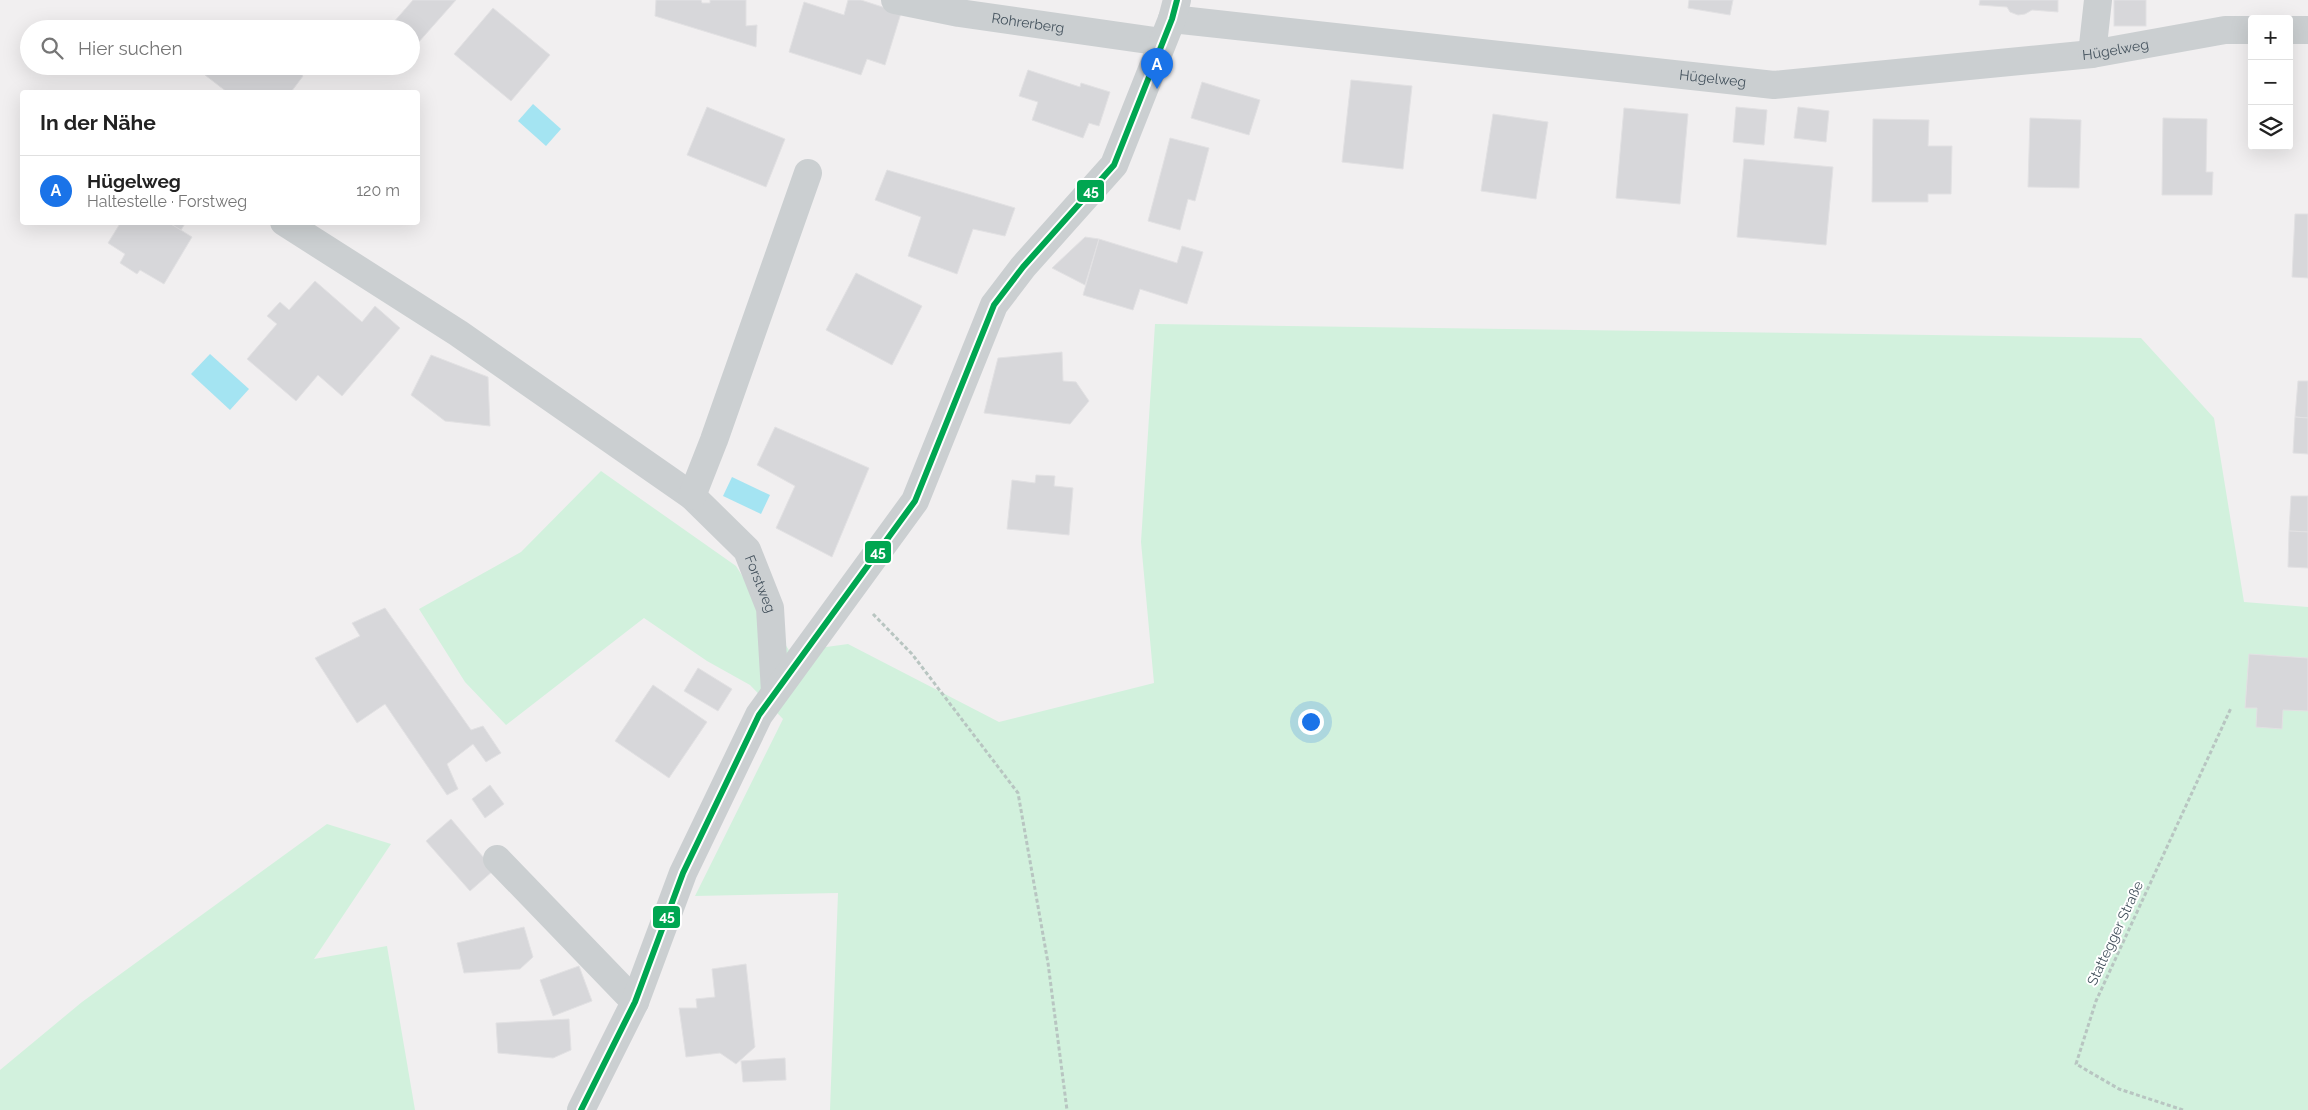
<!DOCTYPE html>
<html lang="de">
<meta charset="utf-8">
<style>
body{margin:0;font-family:Raleway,sans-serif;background:#f2f2f2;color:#222}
.controls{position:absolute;right:15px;top:15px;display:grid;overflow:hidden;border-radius:5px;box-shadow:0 5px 20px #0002}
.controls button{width:45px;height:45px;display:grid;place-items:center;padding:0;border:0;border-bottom:1px solid #e0e0e0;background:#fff;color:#222;font:25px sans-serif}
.you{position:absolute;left:1310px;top:721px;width:18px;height:18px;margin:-12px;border:4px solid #fff;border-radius:50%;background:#1a73e8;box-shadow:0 0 0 8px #1a73e833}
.badge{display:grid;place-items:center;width:32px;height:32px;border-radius:50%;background:#1a73e8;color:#fff;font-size:16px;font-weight:700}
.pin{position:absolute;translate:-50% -41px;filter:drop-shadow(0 1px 2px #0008)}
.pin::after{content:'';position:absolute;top:26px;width:18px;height:15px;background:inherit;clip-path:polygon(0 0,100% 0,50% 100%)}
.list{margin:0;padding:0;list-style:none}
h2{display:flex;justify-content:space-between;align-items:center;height:65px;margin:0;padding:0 20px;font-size:21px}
h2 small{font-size:16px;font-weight:400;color:#767676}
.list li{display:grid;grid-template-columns:32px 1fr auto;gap:15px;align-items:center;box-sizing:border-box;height:70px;padding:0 20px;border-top:1px solid #e0e0e0}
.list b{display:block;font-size:19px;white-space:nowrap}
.list p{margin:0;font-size:16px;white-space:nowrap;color:#767676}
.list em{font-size:16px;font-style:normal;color:#767676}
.icon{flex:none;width:28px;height:28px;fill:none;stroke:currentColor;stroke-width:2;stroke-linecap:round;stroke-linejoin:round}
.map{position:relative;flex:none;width:2308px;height:1110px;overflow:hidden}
.search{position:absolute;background:#fff;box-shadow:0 5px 20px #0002;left:20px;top:20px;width:400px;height:55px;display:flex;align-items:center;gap:12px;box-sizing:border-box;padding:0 18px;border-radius:28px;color:#767676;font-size:19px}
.panel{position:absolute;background:#fff;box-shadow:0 5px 20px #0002;left:20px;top:90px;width:400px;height:135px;border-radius:5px}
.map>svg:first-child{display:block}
</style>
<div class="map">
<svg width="2308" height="1110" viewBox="0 0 2308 1110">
<rect width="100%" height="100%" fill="#f1eff0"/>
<!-- green -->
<g fill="#d2f1dd">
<path d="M1155,324l986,14 73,80 30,184 64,5v503h-1478l8,-217 -143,3 88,-177 -33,-34 -43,-24 -63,-43 -138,107 -41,-43 -46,-73 102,-57 80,-81 135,95 54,86 58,-8 151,78 155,-39 -13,-141z"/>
<path d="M327,824l64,20 -77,115 73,-13 28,164h-415v-40l82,-68z"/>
</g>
<!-- water -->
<g fill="#a4e4f2">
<path d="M533,104l28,25 -15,17 -28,-25z"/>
<path d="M210,354l39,35 -19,21 -39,-36z"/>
<path d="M732,477l38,18 -9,19 -38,-18z"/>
</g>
<!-- building -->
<g fill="#d7d7da" stroke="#e2e1e3">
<path d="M413,0h43l-39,44 -6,-5v-10h-11l-7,-6z"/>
<path d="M656,0h45l1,3h8v-3h36v26l11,-1 -1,22 -101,-31z"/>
<path d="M848,0h13l40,13 -16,52 -18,-6 -6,16 -72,-23 15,-50 40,13z"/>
<path d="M1689,0h44l-3,15 -42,-7z"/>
<path d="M1980,0h78v12l-26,-2 -7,4 -7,1 -8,-3 -3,-5 -28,-2z"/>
<rect x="2114" y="0" width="32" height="26"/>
<path d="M493,8l57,47 -39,46 -57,-47z"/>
<path d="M212,66h79l12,10 -12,16h-64l-22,-17z"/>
<path d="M1028,70l52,17 1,-4 29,9 -11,34 -10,-3 -6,15 -51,-18 6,-18 -19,-6z"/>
<path d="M1351,80l61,6 -9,83 -61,-7z"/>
<path d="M1202,82l58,18 -11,35 -58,-17z"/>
<path d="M707,107l78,32 -19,48 -79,-32z"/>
<path d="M1736,107l31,3 -3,35 -31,-3z"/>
<path d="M1798,107l31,4 -3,31 -32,-4z"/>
<path d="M1624,108l64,6 -8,90 -64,-6z"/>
<path d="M1493,114l55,8 -12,77 -55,-8z"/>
<path d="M2030,118l51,2 -2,68 -51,-1z"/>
<path d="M2163,118l44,1 -1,53h7l-1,23h-50z"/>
<path d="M1873,119l56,1 -1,26h24l-1,48h-23v8h-56z"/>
<path d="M1170,138l39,10 -14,53 -7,-2 -8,31 -32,-9z"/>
<path d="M1744,159l89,8 -7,78 -89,-8z"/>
<path d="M887,170l128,38 -10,28 -32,-7 -16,45 -49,-18 13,-39 -46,-17z"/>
<path d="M2295,214h13v64l-16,-1z"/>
<path d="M121,222h51l-1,2 21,13 -28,47 -24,-14 -3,4 -17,-11 5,-9 -17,-11z"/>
<path d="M172,222h14l-5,8 -10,-6z"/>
<path d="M1085,237l14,2 -14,46 -33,-17z"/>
<path d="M1099,239l78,24 5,-17 21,6 -16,52 -47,-15 -7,21 -50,-15z"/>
<path d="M856,273l66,33 -30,59 -66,-35z"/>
<path d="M315,281l47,41 13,-16 25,22 -58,68 -24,-21 -22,26 -49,-42 30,-35 -10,-8 13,-14 9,8z"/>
<path d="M1062,352l1,29 13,1 13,19 -19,23 -86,-11 14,-55z"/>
<path d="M431,355l57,22 2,49 -45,-5 -34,-26z"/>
<path d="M2298,381h10v37l-13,-1z"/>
<path d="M2295,417l13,1v36l-15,-1z"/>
<path d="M775,427l94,41 -37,89 -56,-29 19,-42 -38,-21z"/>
<path d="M1036,475l19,1 -1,10 19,2 -4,47 -62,-6 5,-49 23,3z"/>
<path d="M2291,496h17v36l-19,-1z"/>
<path d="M2289,531l19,1v36l-20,-1z"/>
<path d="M385,608l86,122 12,-4 18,27 -15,9 -13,-18 -26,20 11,25 -11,6 -62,-91 -28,19 -42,-65 45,-22 -8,-13z"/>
<path d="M2249,654l59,4v53l-25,-1 -1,19 -26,-2 1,-19h-12z"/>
<path d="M698,668l34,21 -14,22 -34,-20z"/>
<path d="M653,685l54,37 -38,56 -54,-37z"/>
<path d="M490,785l14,19 -19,14 -13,-19z"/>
<path d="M451,819l43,51 -24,21 -44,-50z"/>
<path d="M524,927l9,30 -13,12 -56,4 -7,-30z"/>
<path d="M746,964l9,83 -19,17 -16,-11 -34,4 -7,-49h18l-1,-9 19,-2 -3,-28z"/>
<path d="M579,966l13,35 -39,15 -13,-36z"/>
<path d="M569,1019l2,31 -18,8 -55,-5 -2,-30z"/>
<path d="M785,1058l1,22 -43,2 -2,-21z"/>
</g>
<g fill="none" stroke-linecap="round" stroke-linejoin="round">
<!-- path -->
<g stroke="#b8c5c1" stroke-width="3" stroke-dasharray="4 2.5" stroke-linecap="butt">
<path d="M873,614l39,40 106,139 30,170 19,147"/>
<path d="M2183,1110l-64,-21 -43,-25 20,-63 135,-293"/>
</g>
<!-- minor -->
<g stroke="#cbcfd1" stroke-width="28">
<path id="s1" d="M895,0l64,13 203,29"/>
<path id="s2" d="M1172,19l602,66 318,-31 133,-24h27"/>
<path d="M2289,30h19"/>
<path d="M2092,54l6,-54"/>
<path id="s3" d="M284,222l174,111 234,163 55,54 23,58 5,84"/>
<path d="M692,496l22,-56 94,-267"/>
<path d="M497,859l138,143"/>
<path d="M581,1110l54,-108 48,-129 76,-158 156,-214 79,-196 29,-38 91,-102 58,-146 5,-19"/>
</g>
<!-- bus-1 casing -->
<g stroke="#fff" stroke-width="10">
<path id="bus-1" d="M581,1110l54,-108 48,-129 76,-158 156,-214 79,-196 29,-38 91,-102 58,-146 5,-19"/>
</g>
<!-- bus-1 -->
<use href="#bus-1" stroke="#00a651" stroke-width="6"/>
</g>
<g text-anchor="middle" stroke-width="4" stroke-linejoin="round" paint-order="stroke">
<!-- street labels -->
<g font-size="14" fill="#45535e" stroke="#fff">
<text dy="5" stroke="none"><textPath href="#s1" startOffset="135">Rohrerberg</textPath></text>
<text dy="5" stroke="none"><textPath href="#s2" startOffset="949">Hügelweg</textPath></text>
<text dy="5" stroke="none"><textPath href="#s2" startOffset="544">Hügelweg</textPath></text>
<text dy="5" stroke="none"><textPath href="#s3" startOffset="605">Forstweg</textPath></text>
<text transform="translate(2115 933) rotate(-65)" y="5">Stattegger Straße</text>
</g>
</g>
<g stroke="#fff" stroke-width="2">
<rect x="1076" y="179" width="29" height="24" rx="5" fill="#00a651"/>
<rect x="864" y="540" width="28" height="24" rx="5" fill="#00a651"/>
<rect x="652" y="905" width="29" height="24" rx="5" fill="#00a651"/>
</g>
<g font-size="14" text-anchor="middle" font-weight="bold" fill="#fff">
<text x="1091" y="196">45</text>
<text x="878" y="557">45</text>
<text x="667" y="921">45</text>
</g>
</svg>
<div class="controls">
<button>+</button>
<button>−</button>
<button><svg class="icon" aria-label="layers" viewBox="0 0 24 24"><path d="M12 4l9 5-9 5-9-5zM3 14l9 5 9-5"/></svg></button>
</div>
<div class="you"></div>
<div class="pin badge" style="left:1157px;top:89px">A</div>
<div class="search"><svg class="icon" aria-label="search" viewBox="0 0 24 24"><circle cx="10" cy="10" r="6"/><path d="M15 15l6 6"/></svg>Hier suchen</div>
<section class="panel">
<h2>In der Nähe<small></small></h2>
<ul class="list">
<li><span class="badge">A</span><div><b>Hügelweg</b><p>Haltestelle · Forstweg</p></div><em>120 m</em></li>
</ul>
</section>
</div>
